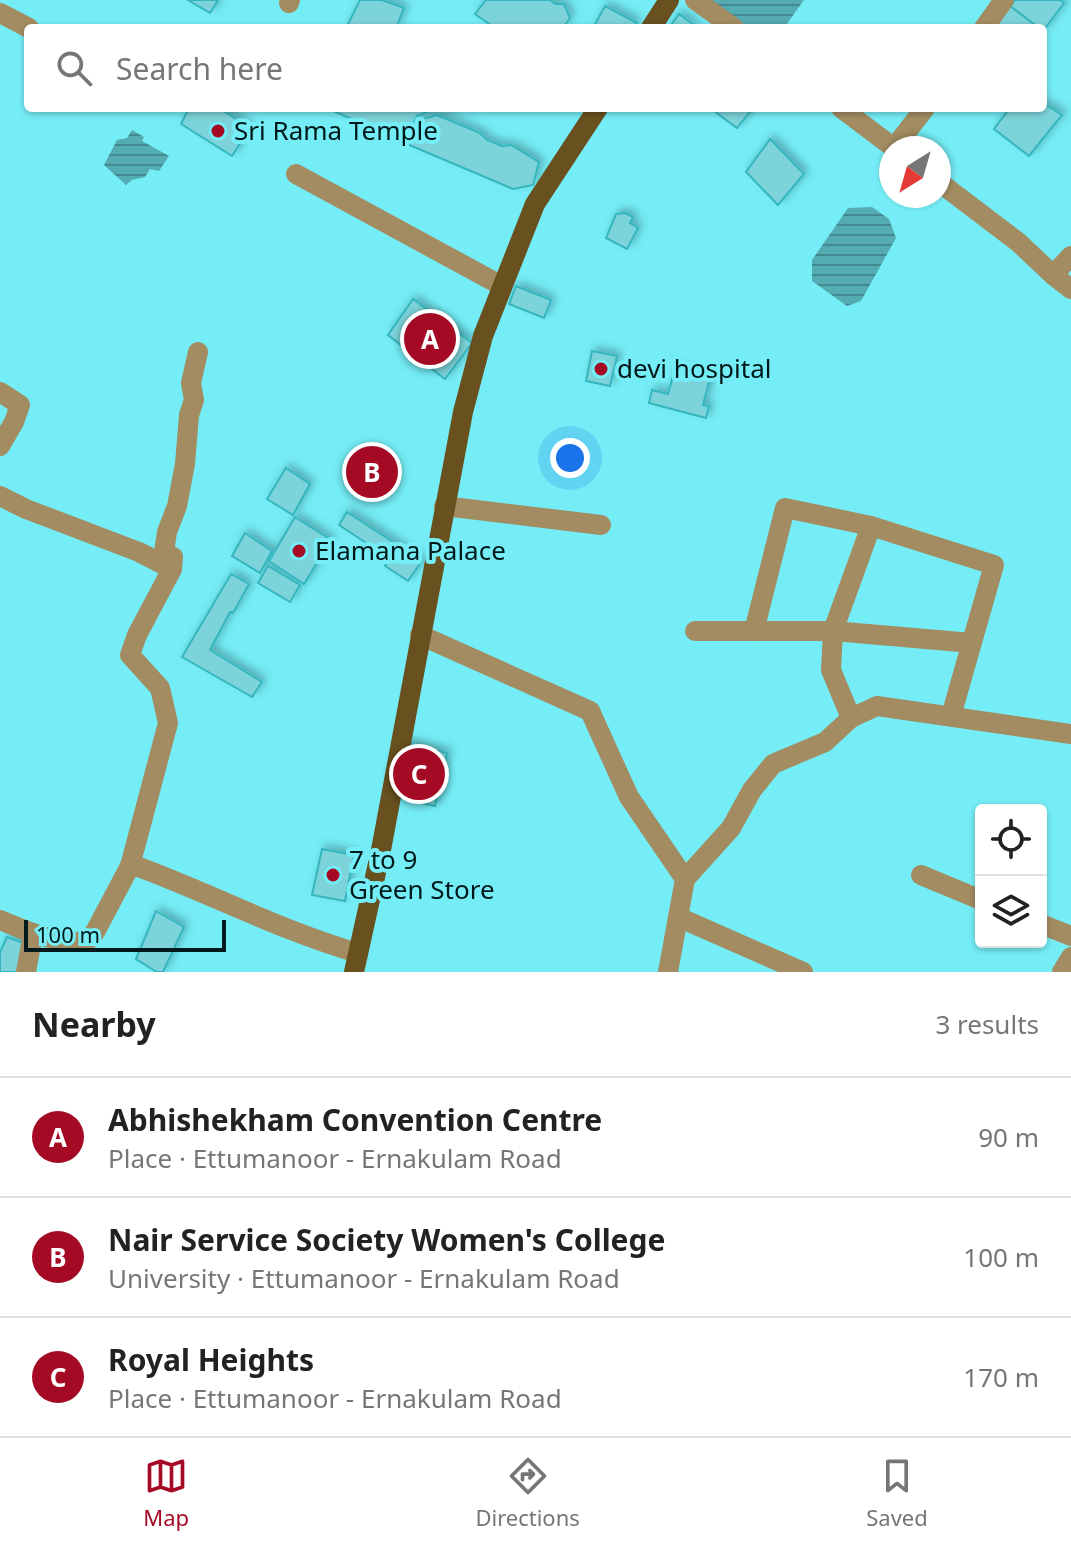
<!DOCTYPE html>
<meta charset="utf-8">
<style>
body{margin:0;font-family:"Noto Sans",sans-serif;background:#f2f2f2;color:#222}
.controls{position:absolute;right:24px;bottom:24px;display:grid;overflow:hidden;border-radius:8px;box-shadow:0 2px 6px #0004}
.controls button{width:72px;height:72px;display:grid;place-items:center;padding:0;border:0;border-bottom:2px solid #e0e0e0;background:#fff;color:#222;font:40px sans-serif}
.compass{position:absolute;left:879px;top:136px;width:72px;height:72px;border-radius:50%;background:#fff;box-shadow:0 2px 6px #0004;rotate:217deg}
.scale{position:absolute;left:24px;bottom:20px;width:202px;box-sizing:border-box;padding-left:8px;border:4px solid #00191b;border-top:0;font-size:22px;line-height:28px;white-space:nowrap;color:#00191b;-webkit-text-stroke:6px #75edf6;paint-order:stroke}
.you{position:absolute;left:570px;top:458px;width:28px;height:28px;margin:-20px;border:6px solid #fff;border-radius:50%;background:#1a73e8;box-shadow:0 0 0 12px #1a73e833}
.badge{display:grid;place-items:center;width:52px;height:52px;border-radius:50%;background:#a50a25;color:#fff;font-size:26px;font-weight:700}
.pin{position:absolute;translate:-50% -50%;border:4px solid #fff;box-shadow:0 2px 8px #0006}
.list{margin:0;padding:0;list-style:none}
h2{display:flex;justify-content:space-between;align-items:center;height:104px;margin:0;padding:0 32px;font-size:34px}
h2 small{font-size:26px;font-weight:400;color:#767676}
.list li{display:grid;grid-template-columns:52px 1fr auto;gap:24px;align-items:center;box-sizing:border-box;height:120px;padding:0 32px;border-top:2px solid #e0e0e0}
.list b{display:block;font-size:30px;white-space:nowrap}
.list p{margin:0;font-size:26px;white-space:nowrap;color:#767676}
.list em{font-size:26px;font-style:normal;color:#767676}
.icon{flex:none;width:44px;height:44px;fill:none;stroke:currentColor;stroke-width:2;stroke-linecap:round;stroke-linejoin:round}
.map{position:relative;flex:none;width:1071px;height:972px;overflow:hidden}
.search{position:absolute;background:#fff;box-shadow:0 2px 6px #0004;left:24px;right:24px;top:24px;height:88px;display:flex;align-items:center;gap:20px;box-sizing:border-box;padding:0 28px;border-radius:8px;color:#767676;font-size:30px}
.sheet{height:464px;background:#fff}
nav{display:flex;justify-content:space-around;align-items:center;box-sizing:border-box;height:112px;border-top:2px solid #e0e0e0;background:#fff;font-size:22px;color:#767676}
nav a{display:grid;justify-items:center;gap:4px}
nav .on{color:#a50a25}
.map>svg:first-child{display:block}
</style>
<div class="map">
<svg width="1071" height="972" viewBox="0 0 1071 972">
<defs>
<pattern id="water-rules" width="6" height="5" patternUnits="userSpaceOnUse" patternTransform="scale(2)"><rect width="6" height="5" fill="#54abb2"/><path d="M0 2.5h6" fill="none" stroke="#438a90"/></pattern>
<filter id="shadow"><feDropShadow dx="4" dy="-4" stdDeviation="4" flood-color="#0004"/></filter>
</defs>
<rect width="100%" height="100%" fill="#75edf6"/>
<!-- water -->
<g fill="url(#water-rules)">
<path d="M706,0h98l-20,28h-41z"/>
<path d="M132,130l12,7 -2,4 27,15 -10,15 -9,-2 -5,8 -13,3 -6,5 -22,-20 13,-25 10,-2z"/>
<path d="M872,207l17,12 7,19 -35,63 -14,5 -35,-25v-21l36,-52z"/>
</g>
<!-- building -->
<g fill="#7cd3d9" stroke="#34b6bf" stroke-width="2" filter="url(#shadow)">
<path d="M188,0h30l-8,13z"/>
<path d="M360,0h22l22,8 -8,20h-50z"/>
<path d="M486,0h64l5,4h9l6,14 -7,10h-68l-20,-14z"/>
<path d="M1015,0h46l3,3 -21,28v-3h-4l-29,-22z"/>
<path d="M605,6l32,17 -3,5h-41z"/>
<path d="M1010,6l29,22h-45z"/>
<path d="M679,14l19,14h-29z"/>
<path d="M1043,103l19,12 -33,41 -35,-27 16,-21h33z"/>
<path d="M189,108h30l31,20 -18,28 -51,-32z"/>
<path d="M327,108h95l7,3 -12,5 -14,26z"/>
<path d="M710,108h41l1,1 -15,19z"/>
<path d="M437,115l43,18 7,7 15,6 9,-1 28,17 -6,23 -20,4 -106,-45 16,-25z"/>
<path d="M770,139l34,35 -26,31 -32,-33z"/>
<path d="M625,213l8,4 -3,6 8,5 -11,21 -21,-11 10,-24z"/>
<path d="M516,286l35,14 -7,18 -35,-14z"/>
<path d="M413,299l59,44 -27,36 -57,-44z"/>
<path d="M592,351l25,5 -7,30 -24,-5z"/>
<path d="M675,369l35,9 -7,27 6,1 -3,12 -57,-15 3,-13 16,4z"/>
<path d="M286,468l24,16 -17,31 -26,-16z"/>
<path d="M347,512l75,49 -14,20 -23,-15 4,-8 -50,-33z"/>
<path d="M295,517l36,23 -27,44 -35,-23z"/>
<path d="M245,533l27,18 -12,22 -28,-17z"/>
<path d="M268,566l32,19 -10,17 -32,-19z"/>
<path d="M231,574l18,10 -16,29 -3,-1 -20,38 52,32 -10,15 -70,-40z"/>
<path d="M404,742l43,11 -12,53 -45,-11z"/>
<path d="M322,849l32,6 -9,46 -33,-6z"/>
<path d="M156,911l28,16 -21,45h-6l-21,-13z"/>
<path d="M7,937l19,7 -7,28h-19v-20z"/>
</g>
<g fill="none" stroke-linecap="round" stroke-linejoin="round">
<!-- minor -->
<g stroke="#a38c61" stroke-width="20">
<path d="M695,0l39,28"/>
<path d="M289,3l1,-3"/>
<path d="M0,13l29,15"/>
<path d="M984,28l20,-28"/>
<path d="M841,108l53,40"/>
<path d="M894,148l31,-40"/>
<path d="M296,174l206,112"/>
<path d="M939,182l79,60 35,33 18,-19"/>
<path d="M1053,275l18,14"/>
<path d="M0,392l20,13 -6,17 -14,24"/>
<path d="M0,496l26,13 113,43 33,17"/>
<path d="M444,506l157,19"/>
<path d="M695,631h138l-2,39 20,48"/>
<path d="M754,631l31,-123 86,18"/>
<path d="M420,635l170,76 39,86 56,82 -17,93"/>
<path d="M951,716l43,-151 -123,-39 -38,105 139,12"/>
<path d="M130,866l38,-143 -8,-35 -30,-33 7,-20 35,-66 1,-12 -9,-5 3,-20 10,-26 8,-42 4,-49 5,-15 -3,-17 7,-31"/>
<path d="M921,875l60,25"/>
<path d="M685,879l46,-51 21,-38 21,-26 52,-22 26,-24 26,-12 194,28"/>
<path d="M678,917l125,55"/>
<path d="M0,920c28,12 55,23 86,22l9,-10 35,-66h6c74,27 145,65 222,87"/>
<path d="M1041,924l30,12"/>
<path d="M26,972l7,-38"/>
<path d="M1062,972l9,-15"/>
</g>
<!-- major -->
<g stroke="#69501f" stroke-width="20">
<path d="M651,28l18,-28"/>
<path d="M354,972l27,-122 82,-438 20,-76 52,-132 63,-96"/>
</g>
</g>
<!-- markers -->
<g fill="#a50a25" stroke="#75edf6" stroke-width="3">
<circle cx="218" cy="131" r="8"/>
<circle cx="601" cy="369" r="8"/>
<circle cx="299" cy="551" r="8"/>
<circle cx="333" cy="875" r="8"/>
</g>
<g text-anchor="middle" stroke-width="8" stroke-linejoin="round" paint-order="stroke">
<!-- poi labels -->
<g font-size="26" fill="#00191b" stroke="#75edf6" text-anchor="start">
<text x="234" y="140">Sri Rama Temple</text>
<text x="617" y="378">devi hospital</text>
<text x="315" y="560">Elamana Palace</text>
<text x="349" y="869">7 to 9<tspan x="349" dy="30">Green Store</tspan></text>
</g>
</g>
</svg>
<div class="controls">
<button><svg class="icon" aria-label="locate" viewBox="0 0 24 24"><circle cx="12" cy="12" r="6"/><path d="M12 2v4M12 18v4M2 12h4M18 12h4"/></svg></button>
<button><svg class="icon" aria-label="layers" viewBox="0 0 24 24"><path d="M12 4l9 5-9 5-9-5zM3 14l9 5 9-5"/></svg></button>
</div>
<svg class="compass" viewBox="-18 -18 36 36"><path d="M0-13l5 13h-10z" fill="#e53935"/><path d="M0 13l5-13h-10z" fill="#767676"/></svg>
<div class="scale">100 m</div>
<div class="you"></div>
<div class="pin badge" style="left:430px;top:339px">A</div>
<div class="pin badge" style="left:372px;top:472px">B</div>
<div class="pin badge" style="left:419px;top:774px">C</div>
<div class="search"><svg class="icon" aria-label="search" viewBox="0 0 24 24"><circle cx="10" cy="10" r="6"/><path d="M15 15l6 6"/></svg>Search here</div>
</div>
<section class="sheet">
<h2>Nearby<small>3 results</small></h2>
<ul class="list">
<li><span class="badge">A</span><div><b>Abhishekham Convention Centre</b><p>Place · Ettumanoor - Ernakulam Road</p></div><em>90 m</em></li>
<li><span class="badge">B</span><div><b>Nair Service Society Women's College</b><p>University · Ettumanoor - Ernakulam Road</p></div><em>100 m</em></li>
<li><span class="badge">C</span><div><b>Royal Heights</b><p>Place · Ettumanoor - Ernakulam Road</p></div><em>170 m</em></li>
</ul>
</section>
<nav>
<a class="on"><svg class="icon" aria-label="map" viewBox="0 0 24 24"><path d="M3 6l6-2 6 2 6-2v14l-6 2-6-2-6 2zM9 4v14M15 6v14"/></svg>Map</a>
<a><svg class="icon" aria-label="directions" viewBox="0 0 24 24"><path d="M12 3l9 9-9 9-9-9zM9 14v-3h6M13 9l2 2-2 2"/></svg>Directions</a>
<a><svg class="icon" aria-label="saved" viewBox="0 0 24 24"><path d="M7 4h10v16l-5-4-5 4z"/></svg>Saved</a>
</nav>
